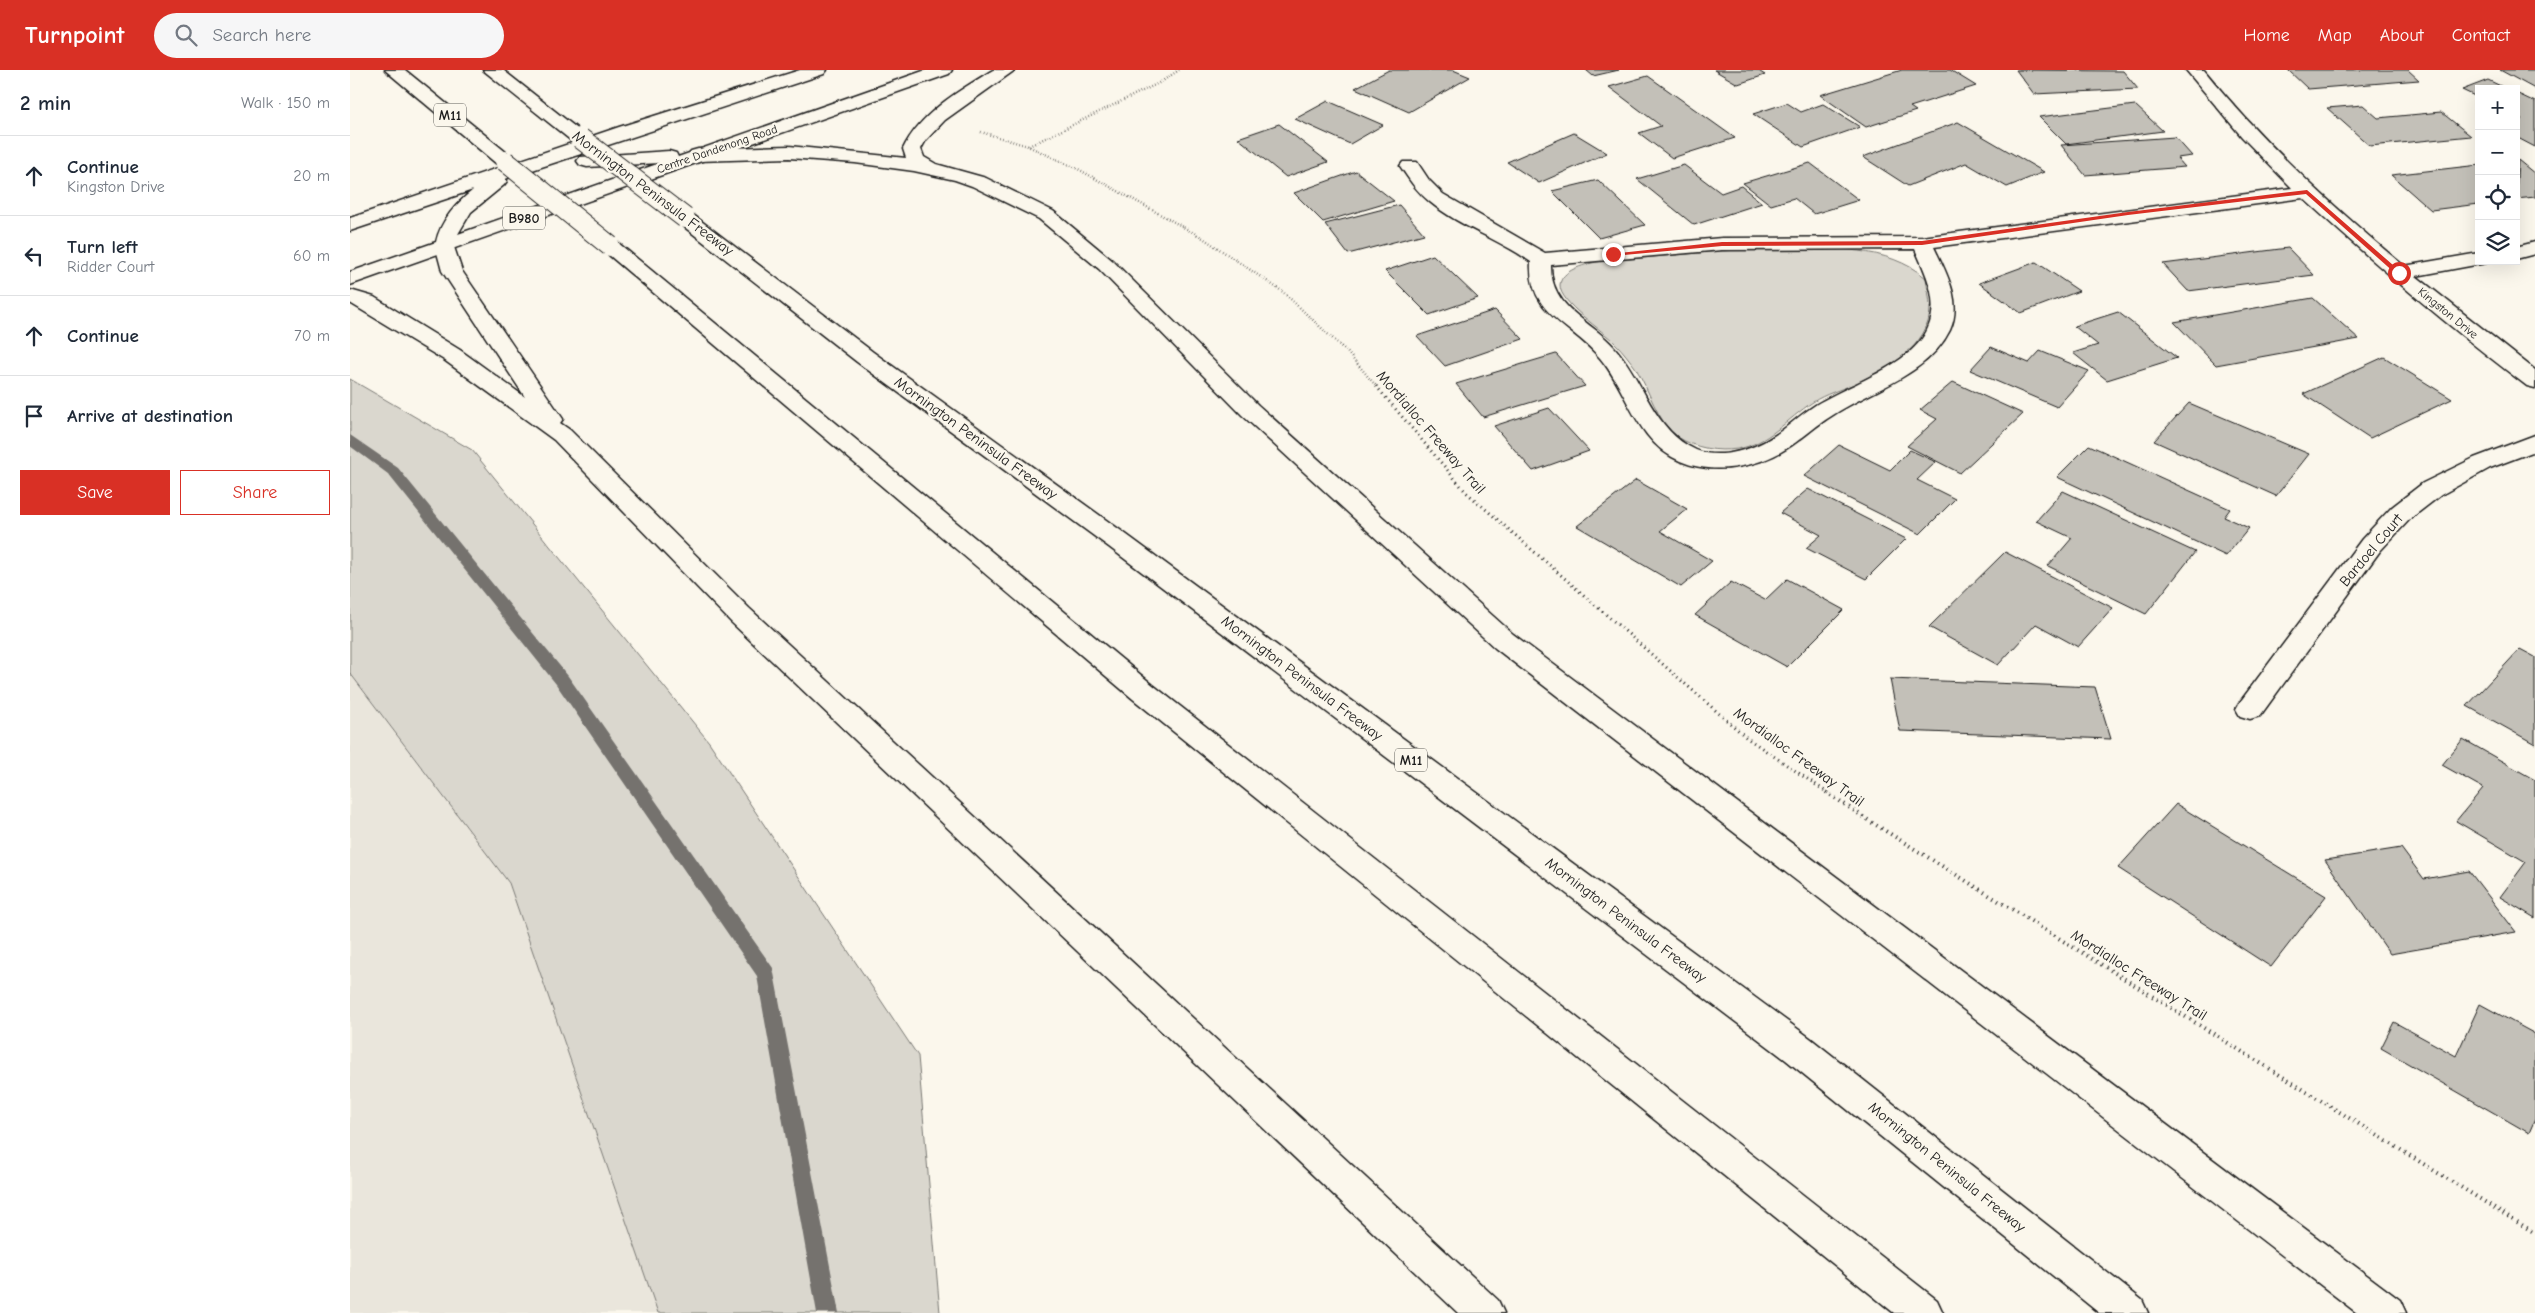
<!DOCTYPE html>
<meta charset="utf-8">
<style>
body{margin:0;font-family:"Comic Neue",sans-serif;background:#f6f6f7;color:#1f2937}
.controls{position:absolute;right:15px;top:15px;display:grid;overflow:hidden;border-radius:0px;box-shadow:0 5px 20px #0002}
.controls button{width:45px;height:45px;display:grid;place-items:center;padding:0;border:0;border-bottom:1px solid #e0e1e3;background:#fff;color:#1f2937;font:25px sans-serif}
.stop{position:absolute;width:15px;height:15px;margin:-11px;border:4px solid #d93025;border-radius:50%;background:#fff}
.stop.end{background:#d93025;border-color:#fff;box-shadow:0 1px 5px #0008}
.list{margin:0;padding:0;list-style:none}
h2{display:flex;justify-content:space-between;align-items:center;height:65px;margin:0;padding:0 20px;font-size:21px}
h2 small{font-size:16px;font-weight:400;color:#747a83}
.list li{display:grid;grid-template-columns:32px 1fr auto;gap:15px;align-items:center;box-sizing:border-box;height:80px;padding:0 20px;border-top:1px solid #e0e1e3}
.list b{display:block;font-size:19px;white-space:nowrap}
.list p{margin:0;font-size:16px;white-space:nowrap;color:#747a83}
.list em{font-size:16px;font-style:normal;color:#747a83}
.actions{display:flex;gap:10px;padding:15px 20px}
.actions a{flex:1;padding:11px 0;border:1px solid #d93025;border-radius:0px;text-align:center;font-size:18px;color:#d93025}
.actions .main{background:#d93025;color:#fff}
.icon{flex:none;width:28px;height:28px;fill:none;stroke:currentColor;stroke-width:2;stroke-linecap:round;stroke-linejoin:round}
.map{position:relative;flex:none;width:2185px;height:1243px;overflow:hidden}
header{display:flex;align-items:center;gap:30px;box-sizing:border-box;height:70px;padding:0 25px;background:#d93025;color:#fff}
header strong{font-size:24px}
nav{display:flex;gap:28px;margin-inline-start:auto;font-size:18px}
.search{width:350px;height:45px;background:#f6f6f7;display:flex;align-items:center;gap:12px;box-sizing:border-box;padding:0 18px;border-radius:28px;color:#747a83;font-size:19px}
main{display:flex}
aside{flex:1;background:#fff}
.map>svg:first-child{display:block}
</style>
<header>
<strong>Turnpoint</strong>
<div class="search"><svg class="icon" aria-label="search" viewBox="0 0 24 24"><circle cx="10" cy="10" r="6"/><path d="M15 15l6 6"/></svg>Search here</div>
<nav><a>Home</a><a>Map</a><a>About</a><a>Contact</a></nav>
</header>
<main>
<aside>
<h2>2 min<small>Walk · 150 m</small></h2>
<ul class="list">
<li><svg class="icon" aria-label="ahead" viewBox="0 0 24 24"><path d="M12 20V5M6 11l6-6 6 6"/></svg><div><b>Continue</b><p>Kingston Drive</p></div><em>20 m</em></li>
<li><svg class="icon" aria-label="left" viewBox="0 0 24 24"><path d="M17 20v-9H6M10 6l-5 5 5 5"/></svg><div><b>Turn left</b><p>Ridder Court</p></div><em>60 m</em></li>
<li><svg class="icon" aria-label="ahead" viewBox="0 0 24 24"><path d="M12 20V5M6 11l6-6 6 6"/></svg><div><b>Continue</b></div><em>70 m</em></li>
<li><svg class="icon" aria-label="arrive" viewBox="0 0 24 24"><path d="M6 21V4h12l-3 4 3 4H6"/></svg><div><b>Arrive at destination</b></div></li>
</ul>
<div class="actions"><a class="main">Save</a><a>Share</a></div>
</aside>
<div class="map">
<svg width="2185" height="1243" viewBox="0 0 2185 1243">
<rect width="100%" height="100%" fill="#fbf7ec"/>
<filter id="ink" filterUnits="userSpaceOnUse"><feTurbulence type="fractalNoise" baseFrequency=".02" numOctaves="2"/><feDisplacementMap in="SourceGraphic" scale="10" xChannelSelector="R" yChannelSelector="G"/><feConvolveMatrix kernelMatrix="1 2 1 2 8 2 1 2 1" color-interpolation-filters="sRGB"/></filter>
<g filter="url(#ink)">
<!-- built -->
<path fill="#eae6dc" d="M0,603l159,210 149,430h-308z"/>
<!-- green -->
<g fill="#dad7ce" stroke="#7b7a75">
<path d="M1433,178c49,1 104,-3 143,30 1,10 4,20 4,30 0,39 -46,63 -76,76 -14,6 -29,10 -41,18 -26,17 -45,42 -76,47 -19,3 -43,-1 -59,-12 -22,-16 -28,-47 -43,-70 -6,-8 -12,-16 -19,-23 -13,-14 -57,-41 -56,-59 1,-15 24,-20 36,-23l125,-11z"/>
<path d="M0,309l122,71 237,292 209,314 22,257h-282l-149,-430 -159,-210z"/>
</g>
<g fill="none" stroke-linecap="round" stroke-linejoin="round">
<!-- stream -->
<path fill="#74726e" fill-rule="evenodd" d="M0,365l48,33 170,208 205,292 66,345h-22l-60,-337 -201,-292 -168,-210 -38,-28z"/>
</g>
<!-- building -->
<g fill="#c3c0b8" stroke="#1c1c1c">
<path d="M1039,0h64l17,7 -61,35 -54,-24z"/>
<path d="M1236,0h33l-26,6z"/>
<path d="M1364,0h43l8,5 -27,9z"/>
<path d="M1552,0h48l26,16 -66,21 6,4 -50,16 -46,-32z"/>
<path d="M1666,0l107,1 15,18 -104,5z"/>
<path d="M1938,0h120l11,10 -111,9z"/>
<path d="M2150,0h35v19z"/>
<path d="M1298,6l87,62 -63,20 -33,-25 22,-7 -52,-39z"/>
<path d="M2138,10l19,9h-28v9l-17,-8z"/>
<path d="M2166,23l19,9v45l-19,-10v-16l6,-2 -6,-3z"/>
<path d="M978,31l55,24 -33,19 -55,-25z"/>
<path d="M1437,33l14,9 22,-8 37,23 -57,20 -50,-33z"/>
<path d="M1785,35l28,26 -97,13 -27,-27z"/>
<path d="M2013,35l15,13 63,-6 30,24 -101,10 -43,-38z"/>
<path d="M1608,52l86,50 -37,15 -41,-24 -58,23 -45,-29z"/>
<path d="M929,54l49,38 -42,15 -48,-39z"/>
<path d="M1224,63l33,20 -68,30 -32,-21z"/>
<path d="M1825,67l17,19 -15,2 8,9 -100,8 -24,-30z"/>
<path d="M2168,90l17,14v23l-19,2z"/>
<path d="M1460,93l49,37 -45,14 -20,-16 -23,7 -28,-22z"/>
<path d="M1334,95l37,28 20,-7 21,17 -68,22 -57,-46z"/>
<path d="M2129,95v39l-48,6 -40,-35z"/>
<path d="M1006,101l38,30 -71,21 -29,-29z"/>
<path d="M1248,110l47,45 -46,13 -47,-47z"/>
<path d="M1049,135l25,29 -76,20 -23,-30z"/>
<path d="M1938,178l26,27 -126,16 -25,-27z"/>
<path d="M1083,185l45,43 -49,17 -44,-44z"/>
<path d="M1686,192l43,29 -58,22 -42,-30z"/>
<path d="M1963,228l46,41 -143,26 -42,-43z"/>
<path d="M1145,240l28,29 -78,27 -28,-30z"/>
<path d="M1768,242l59,46 -70,22 -34,-27 25,-8 -24,-19z"/>
<path d="M1641,277l38,16 11,-12 49,20 -32,36 -87,-37z"/>
<path d="M1206,284l29,32 -102,31 -27,-33z"/>
<path d="M2034,287l68,42 -82,39 -67,-44z"/>
<path d="M1603,312l70,32 -63,59 -53,-27 30,-27 -17,-9z"/>
<path d="M1839,333l120,51 -33,42 -122,-55z"/>
<path d="M1199,338l40,43 -56,20 -39,-45z"/>
<path d="M1489,375l51,25 20,-20 26,12 -19,18 38,19 -35,35 -116,-58z"/>
<path d="M1739,375l141,64 -6,8 25,11 -23,28 -169,-79z"/>
<path d="M1286,410l51,29 -27,22 52,30 -31,26 -104,-61z"/>
<path d="M1458,419l98,50 -40,40 -60,-31 15,-13 -41,-22z"/>
<path d="M1713,421l132,61 -49,62 -98,-48 24,-28 -36,-17z"/>
<path d="M1655,482l108,56 -35,39 -42,-23 -38,41 -69,-38z"/>
<path d="M1437,509l57,31 -57,57 -92,-52 36,-33 34,18z"/>
<path d="M2170,579l15,8v87l-68,-38z"/>
<path d="M1540,609l205,8 16,52 -211,-8z"/>
<path d="M2113,669l72,41v138l-35,-21 26,-35 -70,-41 27,-33 -41,-23z"/>
<path d="M1826,734l150,92 -55,71 -153,-99z"/>
<path d="M2051,778l23,31 45,-8 47,61 -126,22 -65,-94z"/>
<path d="M2130,934l55,30v85l-6,14 -148,-85 13,-26 62,34z"/>
</g>
<g fill="none" stroke-linecap="round" stroke-linejoin="round">
<!-- street casing -->
<g stroke="#1c1c1c" stroke-width="3">
<g id="street">
<path d="M1836,0h18c59,73 128,136 200,196l75,-13v8h9l-2,2 -70,13 119,94v18l-8,-2c-78,-59 -152,-122 -224,-188l-369,49c12,25 29,55 16,83 -22,45 -77,59 -117,85 -26,16 -42,36 -72,46 -27,9 -55,11 -81,0 -44,-19 -52,-70 -80,-103 -28,-34 -72,-43 -69,-96 -32,-23 -71,-35 -101,-60 -13,-10 -21,-23 -30,-36l3,-4h14l12,18 14,14 102,59 177,-15 200,-1 370,-49 -50,-51zM1565,179c11,25 25,52 13,79 -16,38 -81,57 -114,78 -20,13 -36,31 -59,40 -17,7 -41,12 -59,4 -43,-19 -52,-70 -81,-102 -24,-28 -65,-39 -64,-83l171,-15z"/>
<path d="M2185,172v12l-19,5v-12z"/>
<path d="M2185,365v16l-45,17 -49,27 -31,24 -30,32 -120,165 -10,3 -10,-3 -4,-7 4,-7 122,-163 30,-32 31,-24 51,-25z"/>
</g>
</g>
<!-- primary casing -->
<g stroke="#1c1c1c" stroke-width="3">
<path id="primary" d="M450,0h27l-3,4 -319,105 2,2 -3,4 -33,27 -13,22 202,-71 -73,4 -7,-2 -3,-4 3,-4 89,-6 7,2 2,4 248,-87h26l-3,4 -599,211v-13l86,-30c5,-22 20,-38 37,-52l-123,41v-13l269,-91z"/>
</g>
<!-- highway casing -->
<g stroke="#1c1c1c" stroke-width="3">
<g id="highway">
<path d="M35,0h20l107,87 3,4 -3,4h-14z"/>
<path d="M133,0h20l86,68 -2,4h-14z"/>
<path d="M643,0h22l-70,50 -19,20 -5,9 3,8 12,7 50,14 67,33 60,50 145,144 255,229 887,666 6,13h-49l-862,-665 -253,-233 -143,-146 -60,-50 -67,-33 -17,-6 -41,-9 -59,-8 -66,-5 -91,3 -7,-2 -3,-4 3,-4 7,-2 91,-3 117,12 -3,-9c17,-36 57,-59 90,-79z"/>
<path d="M335,142l7,2 181,138 254,183 683,503 332,262 6,13h-49l-313,-253 -677,-513 -252,-185 -179,-140 -3,-4 3,-4z"/>
<path d="M95,169l7,2 10,30 101,148 -3,4 10,7 179,178 749,692 6,13h-46l-727,-691 -177,-182 -110,-80 -94,-57v-13l24,7 86,53 65,47 -83,-126 -7,-26 3,-4z"/>
<path d="M260,170l7,2 536,443 784,615 6,13h-49l-761,-614 -530,-449 -3,-4 3,-4z"/>
</g>
</g>
<!-- path-far2 -->
<g stroke="#1c1c1c" stroke-width="2.5" stroke-dasharray="0.5 2.5" stroke-linecap="butt">
<path d="M631,62l47,14 50,23 125,69 80,54 64,60 30,35"/>
<path d="M679,76l132,-64 18,-12"/>
</g>
<!-- path-far1 -->
<path stroke="#1c1c1c" stroke-width="3" stroke-dasharray="1 4" stroke-linecap="butt" d="M1026,316l90,106 281,246 81,55"/>
<!-- path -->
<path stroke="#1c1c1c" stroke-width="4" stroke-dasharray="1 4.5" stroke-linecap="butt" d="M1476,722l45,30 664,411"/>
<!-- street -->
<use href="#street" fill="#fbf7ec" fill-rule="evenodd"/>
<!-- primary -->
<use href="#primary" fill="#fbf7ec" fill-rule="evenodd"/>
<!-- highway -->
<use href="#highway" fill="#fbf7ec" fill-rule="evenodd"/>
<!-- highway-bridge casing -->
<g stroke="#1c1c1c" stroke-width="22" stroke-linecap="butt">
<g id="highway-bridge">
<path d="M230,68l105,80"/>
<path d="M155,91l105,85"/>
</g>
</g>
<!-- highway-bridge -->
<use href="#highway-bridge" stroke="#fbf7ec" stroke-width="20"/>
</g>
</g>
<!-- route -->
<path fill="#d93025" d="M1957,120l94,82v2h-5l-90,-80 -178,21 -206,30 -200,1 -109,10 -3,-2 112,-12 200,-1 206,-29z"/>
<g text-anchor="middle" stroke-width="4.5" stroke-linejoin="round" paint-order="stroke">
<!-- far-street labels -->
<g font-size="12" fill="#1c1c1c" stroke="#fbf7ec">
<text transform="translate(367 79) rotate(-19)" y="4">Centre Dandenong Road</text>
<text transform="translate(2098 243) rotate(39)" y="4">Kingston Drive</text>
</g>
<!-- shield labels -->
<g fill="#fbf7ec" stroke="#5f5e5a" stroke-width="1">
<rect x="84" y="33.5" width="32" height="23" rx="4"/>
<rect x="153" y="136.5" width="42" height="23" rx="4"/>
<rect x="1045" y="678.5" width="32" height="23" rx="4"/>
</g>
<g font-size="14" font-weight="bold" fill="#1c1c1c">
<text x="100" y="50">M11</text>
<text x="174" y="153">B980</text>
<text x="1061" y="695">M11</text>
</g>
<!-- street labels -->
<g font-size="15" fill="#1c1c1c" stroke="#fbf7ec">
<text transform="translate(303 123) rotate(37)" y="5">Mornington Peninsula Freeway</text>
<text transform="translate(1081 362) rotate(49)" y="5">Mordialloc Freeway Trail</text>
<text transform="translate(626 368) rotate(36)" y="5">Mornington Peninsula Freeway</text>
<text transform="translate(2021 480) rotate(-50)" y="5">Bardoel Court</text>
<text transform="translate(952 608) rotate(37)" y="5">Mornington Peninsula Freeway</text>
<text transform="translate(1449 687) rotate(36)" y="5">Mordialloc Freeway Trail</text>
<text transform="translate(1276 850) rotate(37)" y="5">Mornington Peninsula Freeway</text>
<text transform="translate(1789 905) rotate(32)" y="5">Mordialloc Freeway Trail</text>
<text transform="translate(1597 1097) rotate(39)" y="5">Mornington Peninsula Freeway</text>
</g>
</g>
</svg>
<div class="controls">
<button>+</button>
<button>−</button>
<button><svg class="icon" aria-label="locate" viewBox="0 0 24 24"><circle cx="12" cy="12" r="6"/><path d="M12 2v4M12 18v4M2 12h4M18 12h4"/></svg></button>
<button><svg class="icon" aria-label="layers" viewBox="0 0 24 24"><path d="M12 4l9 5-9 5-9-5zM3 14l9 5 9-5"/></svg></button>
</div>
<div class="stop" style="left:2049px;top:203px"></div>
<div class="stop end" style="left:1263px;top:184px"></div>
</div>
</main>
